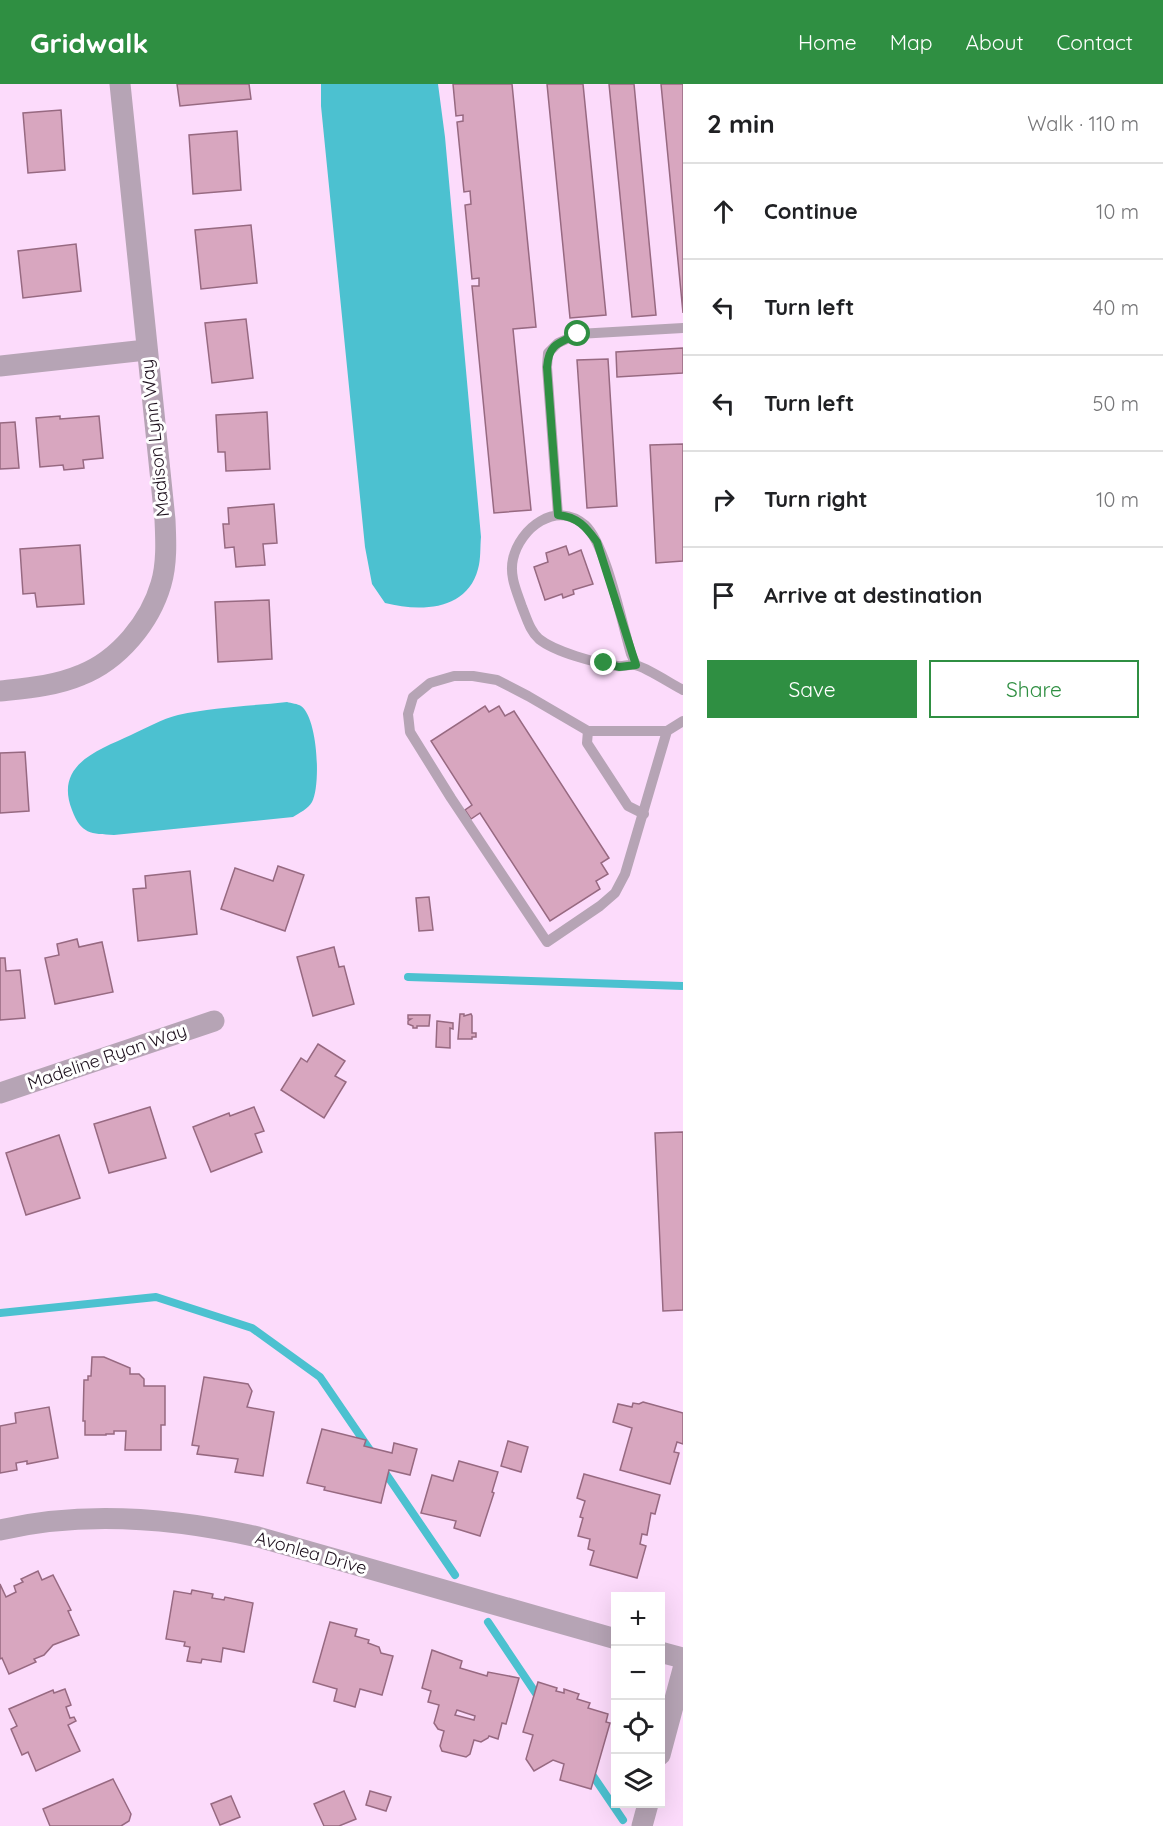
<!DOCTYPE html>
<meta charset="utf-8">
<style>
body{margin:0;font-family:Quicksand,sans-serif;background:#f2f2f2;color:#202124}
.controls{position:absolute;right:18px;bottom:18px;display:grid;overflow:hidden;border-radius:0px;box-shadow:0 6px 24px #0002}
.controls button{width:54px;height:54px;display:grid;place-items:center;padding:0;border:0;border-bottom:2px solid #e0e0e0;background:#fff;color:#202124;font:30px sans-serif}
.stop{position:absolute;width:18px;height:18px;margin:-14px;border:4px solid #2f8f42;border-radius:50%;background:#fff}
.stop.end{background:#2f8f42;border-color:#fff;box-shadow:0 2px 6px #0008}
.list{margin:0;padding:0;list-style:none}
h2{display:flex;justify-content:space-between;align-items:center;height:78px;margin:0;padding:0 24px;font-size:26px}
h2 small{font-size:20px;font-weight:400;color:#757577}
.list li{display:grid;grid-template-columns:39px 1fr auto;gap:18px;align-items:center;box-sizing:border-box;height:96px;padding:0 24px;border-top:2px solid #e0e0e0}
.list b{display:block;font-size:22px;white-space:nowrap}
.list em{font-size:20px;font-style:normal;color:#757577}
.actions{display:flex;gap:12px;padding:18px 24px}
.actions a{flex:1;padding:14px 0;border:2px solid #2f8f42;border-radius:0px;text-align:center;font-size:21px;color:#2f8f42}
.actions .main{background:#2f8f42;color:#fff}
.icon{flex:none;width:33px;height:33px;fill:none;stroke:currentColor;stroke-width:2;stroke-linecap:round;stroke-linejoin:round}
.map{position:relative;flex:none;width:683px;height:1742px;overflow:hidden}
header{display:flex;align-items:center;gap:36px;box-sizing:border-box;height:84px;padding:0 30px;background:#2f8f42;color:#fff}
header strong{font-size:28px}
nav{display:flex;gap:33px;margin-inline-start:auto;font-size:21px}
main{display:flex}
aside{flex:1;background:#fff}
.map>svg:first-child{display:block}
</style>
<header>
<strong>Gridwalk</strong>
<nav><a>Home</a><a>Map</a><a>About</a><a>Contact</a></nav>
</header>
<main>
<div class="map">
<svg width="683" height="1742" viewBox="0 0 683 1742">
<rect width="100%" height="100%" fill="#fcdbfb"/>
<!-- water -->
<g fill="#4cc1d0">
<path d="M321,0h117l7,53 36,400c-1,10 0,22 -3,32 -11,42 -58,43 -93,34l-13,-19 -7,-37 -44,-441z"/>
<path d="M287,618c4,1 11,2 14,4 17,12 20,80 11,96 -4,7 -13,11 -19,15l-179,18c-23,-1 -33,-1 -42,-25 -18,-46 27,-60 59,-75 15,-7 31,-16 47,-20 35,-8 73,-9 109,-13z"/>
</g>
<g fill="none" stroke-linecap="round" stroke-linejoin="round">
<!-- stream -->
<g stroke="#4cc1d0" stroke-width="8">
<path d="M408,893l275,9"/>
<path d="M0,1229l156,-16 96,31 68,49 52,76"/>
<path d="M382,1384l73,107"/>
<path d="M488,1538l51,76"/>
<path d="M589,1686l34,50"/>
</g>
</g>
<!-- building -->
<g fill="#d8a6bf" stroke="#976981" stroke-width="1.5" fill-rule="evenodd">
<path d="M177,0h72l2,15 -71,7z"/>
<path d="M453,0h59l24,243 -23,2 18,181 -37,3 -22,-227h7v-8l-7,1 -7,-74 6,-1 -1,-13 -6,1 -7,-70 6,-1v-6l-7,1z"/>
<path d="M547,0h36l23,231 -36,3z"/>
<path d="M609,0h25l22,231 -24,2z"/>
<path d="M661,0h22v229z"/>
<path d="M61,26l4,60 -37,3 -5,-60z"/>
<path d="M237,47l4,59 -48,4 -4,-59z"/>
<path d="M251,141l6,58 -56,6 -6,-59z"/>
<path d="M76,160l5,47 -58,7 -5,-47z"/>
<path d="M246,235l7,59 -41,5 -7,-60z"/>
<path d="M683,264v25l-66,4 -1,-25z"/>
<path d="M608,275l9,147 -30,2 -10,-148z"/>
<path d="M267,328l3,57 -44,2 -1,-19h-7l-2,-37z"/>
<path d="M60,332v3l39,-3 4,42 -20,2 1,8 -20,2 -1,-5 -23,2 -4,-49z"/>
<path d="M15,338l4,46 -19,1v-46z"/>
<path d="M683,360v117l-27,2 -6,-118z"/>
<path d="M274,420l3,39 -14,1 2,21 -29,2 -2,-20 -9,1 -2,-24h6l-1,-16z"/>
<path d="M80,461l4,59 -47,3 -2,-14 -12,1 -3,-45z"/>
<path d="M566,462l3,9 12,-5 12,34 -20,6 1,4 -11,4 -1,-4 -17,6 -11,-33 14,-5 -2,-9z"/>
<path d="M269,516l3,59 -54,3 -3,-60z"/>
<path d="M485,622l4,6 10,-6 6,10 9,-5 95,147 -8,5 7,11 -12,7 4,8 -50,32 -70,-108 -9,6 -6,-9 7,-5 -41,-64z"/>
<path d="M25,668l4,59 -29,2v-60z"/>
<path d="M278,782l26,9 -19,56 -64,-22 14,-41 38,13z"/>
<path d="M190,787l7,63 -59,7 -5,-52 13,-1 -1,-12z"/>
<path d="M429,813l4,33 -14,1 -3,-33z"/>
<path d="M77,855l2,8 23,-5 11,50 -58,12 -10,-46 14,-3 -2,-11z"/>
<path d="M334,863l5,20 5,-1 10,38 -41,12 -16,-59z"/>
<path d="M0,874h5l1,13 14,-1 5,48 -25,2z"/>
<path d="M460,930h4v2l7,-2 1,2v17h4v4h-4v2h-14z"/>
<path d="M408,931h22l-1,11h-12v2h-4v-2l-5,-2v-3l3,-2h-3z"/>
<path d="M437,937l16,2v6l-3,-1v20l-14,-1z"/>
<path d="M318,960l27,17 -10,15 11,6 -22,36 -43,-28 20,-32 6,4z"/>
<path d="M150,1023l16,51 -57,15 -15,-49z"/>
<path d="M254,1023l10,24 -9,3 7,18 -51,20 -18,-45 36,-14 1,3z"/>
<path d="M683,1048v178l-20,1 -8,-178z"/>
<path d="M59,1051l21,63 -54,17 -20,-62z"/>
<path d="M92,1273h12l26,11v6h9l5,5v7h21v39h-4v25h-36l1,-19h-12v3h-8v1h-21v-14h-2l1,-41h4v-4h3z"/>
<path d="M204,1293l44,7 4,7 -5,16 27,5 -11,64 -28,-4 3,-13 -41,-5 2,-8 -7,-1z"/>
<path d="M643,1318l40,11v31l-6,-2 -3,10 5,1 -9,31 -50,-14 12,-42 -19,-6 5,-18 14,3 1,-4 6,1z"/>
<path d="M49,1323l9,51 -31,6v-3l-11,2 1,7 -17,3v-47l16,-3 -1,-10z"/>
<path d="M322,1345l44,11 -2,6 28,7 2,-10 23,6 -7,26 -21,-5 -8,33 -57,-13 1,-3 -18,-4z"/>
<path d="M508,1357l20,6 -7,25 -20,-6z"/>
<path d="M459,1377l39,11 -6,20 2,1 -14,43 -26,-8 2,-7 -35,-8 11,-38 21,6z"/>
<path d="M584,1390l76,21 -5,19 -4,-1 -4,22 -5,-1 -2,10 6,2 -9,32 -47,-13 4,-14 -6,-2 2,-10 -12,-3 5,-18 -3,-1 5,-16 -8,-3z"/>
<path d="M38,1487l4,9 11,-5 18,35 -3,1 11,24 -26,10 -9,10 -10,4 2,3 -27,12 -7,-16 -2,1v-75l6,13 10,-5 -2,-6 9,-4 -2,-3z"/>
<path d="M192,1506l21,4 -1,4 12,2 1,-3 28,6 -9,49 -21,-4 -2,14 -19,-3 -1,4 -14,-2 3,-14 -6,-1 1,-4 -19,-3 8,-48 17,3z"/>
<path d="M330,1538l27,7 -2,7 14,4 -1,3 11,4 2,6 12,3 -11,39 -22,-6 -5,18 -21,-6 3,-12 -24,-7z"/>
<path d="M432,1566l30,11 -2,7 27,8 1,-4 31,6 -13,46 -4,-1 -4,16 -9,-3 -1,2 -7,4 -7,-2 -4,14 -4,3 -24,-6 -2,-5 4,-15 -6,-2 -4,-6 5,-18 -11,-3 3,-11 -9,-3zM457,1626l18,6 -1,4 -19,-5z"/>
<path d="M538,1598l19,6 -1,3 8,2v-4l15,5 -2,5 13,4 -2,5 20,6 -2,8 4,1 -19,66 -31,-9 4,-16 -11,-4 -19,11 -8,-12 7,-24 -10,-3z"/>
<path d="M65,1605l6,16 -5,2 4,11 4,-1 2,4 -8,4 12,26 -44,20 -8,-19 -6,3 -11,-26 6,-3 -8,-17 44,-19 1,3z"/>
<path d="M113,1695l18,35 -2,7 -8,5h-71l-7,-17z"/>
<path d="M344,1707l12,28 -17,7h-15l-10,-22z"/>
<path d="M370,1707l21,6 -5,14 -20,-6z"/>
<path d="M231,1712l9,21 -20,8 -9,-21z"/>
</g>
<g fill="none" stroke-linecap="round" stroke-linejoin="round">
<!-- lane -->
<g stroke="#b6a4b5" stroke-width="10">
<path d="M558,431l-11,-148 1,-14 10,-10 20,-9 105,-6"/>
<path d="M636,581l-5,-11c-9,-30 -25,-110 -46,-129 -29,-25 -65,3 -72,34 -4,17 4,33 9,48 5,12 8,24 17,32 16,13 57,24 78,27 6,1 12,-2 18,-1 9,1 38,20 48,25"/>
<path d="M588,647l-1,12 41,63 16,8"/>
<path d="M667,647l-42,143 -10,19 -15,13 -53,36 -96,-144 -41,-66 -2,-18 5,-17 17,-14 24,-7h19l24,4 31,16 60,35h79l16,-10"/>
</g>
<!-- street -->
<g stroke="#b6a4b5" stroke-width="21">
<path d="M0,282l146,-16"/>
<path d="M0,607c28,-3 55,-5 81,-16 38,-15 69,-53 80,-91 6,-20 5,-43 4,-64l-45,-436"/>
<path d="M0,1009l214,-72"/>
<path d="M0,1446c85,-20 174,-12 258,7l358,102"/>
<path d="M660,1568l23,6"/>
<path d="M660,1671l23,-86"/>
<path d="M642,1742l6,-22"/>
</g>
</g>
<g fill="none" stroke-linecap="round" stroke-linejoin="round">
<!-- route -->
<path stroke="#2f8f42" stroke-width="8" d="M578,250c-20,9 -29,10 -31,33l11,148c20,2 28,12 39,27l39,123 -17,2 -15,-4"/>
</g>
<g text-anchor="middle" stroke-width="6" stroke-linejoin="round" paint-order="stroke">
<!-- street labels -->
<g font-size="18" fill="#1c0f1c" stroke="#fff">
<text transform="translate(155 354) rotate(-96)" y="6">Madison Lynn Way</text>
<text transform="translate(107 973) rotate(-19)" y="6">Madeline Ryan Way</text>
<text transform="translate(311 1469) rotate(16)" y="6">Avonlea Drive</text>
</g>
</g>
</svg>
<div class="controls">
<button>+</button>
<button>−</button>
<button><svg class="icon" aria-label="locate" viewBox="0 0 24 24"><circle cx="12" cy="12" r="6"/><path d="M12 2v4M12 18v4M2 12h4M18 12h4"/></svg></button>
<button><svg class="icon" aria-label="layers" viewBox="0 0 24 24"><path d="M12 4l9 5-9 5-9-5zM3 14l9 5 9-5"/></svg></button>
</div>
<div class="stop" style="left:578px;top:250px"></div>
<div class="stop end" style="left:604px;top:579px"></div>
</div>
<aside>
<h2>2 min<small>Walk · 110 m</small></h2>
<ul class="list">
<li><svg class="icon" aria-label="ahead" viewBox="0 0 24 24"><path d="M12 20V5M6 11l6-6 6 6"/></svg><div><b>Continue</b></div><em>10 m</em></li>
<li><svg class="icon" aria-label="left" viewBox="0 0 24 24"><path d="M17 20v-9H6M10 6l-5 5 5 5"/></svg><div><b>Turn left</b></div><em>40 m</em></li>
<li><svg class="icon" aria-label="left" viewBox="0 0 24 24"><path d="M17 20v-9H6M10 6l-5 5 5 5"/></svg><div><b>Turn left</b></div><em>50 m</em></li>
<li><svg class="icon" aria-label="right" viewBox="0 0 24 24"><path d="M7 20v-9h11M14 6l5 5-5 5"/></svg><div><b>Turn right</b></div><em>10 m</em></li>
<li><svg class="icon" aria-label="arrive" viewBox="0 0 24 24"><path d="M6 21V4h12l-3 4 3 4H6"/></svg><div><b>Arrive at destination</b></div></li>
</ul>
<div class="actions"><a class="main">Save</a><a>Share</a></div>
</aside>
</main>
